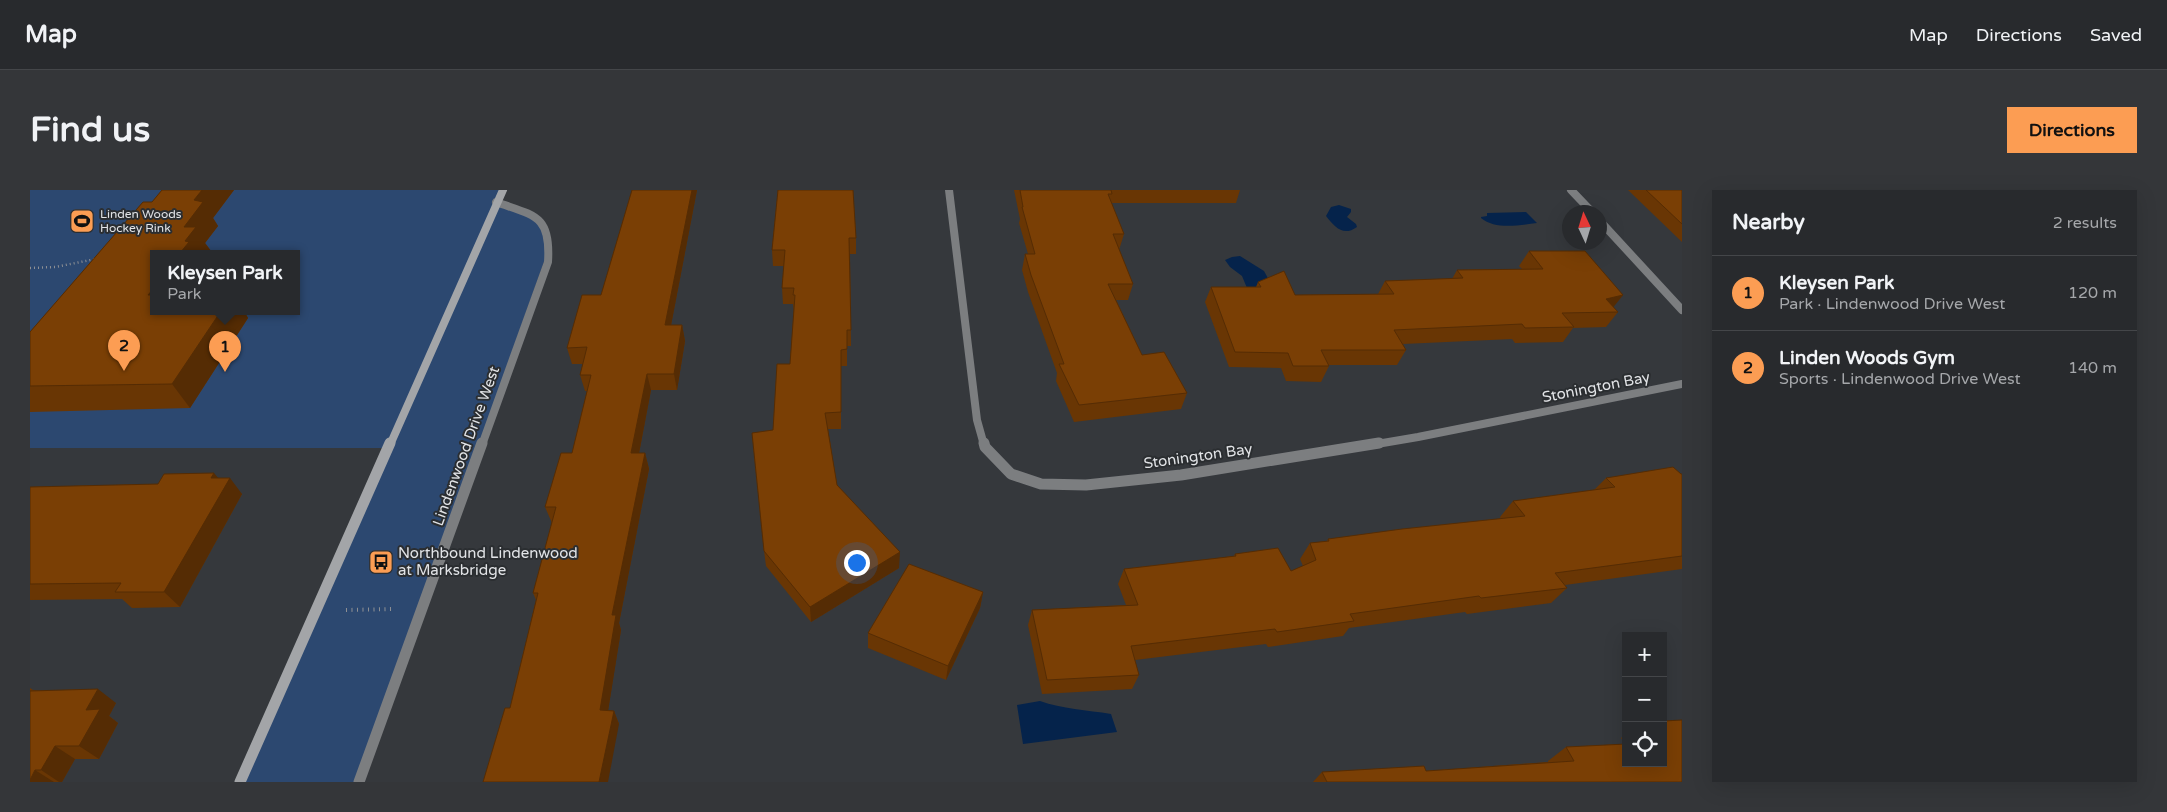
<!DOCTYPE html>
<meta charset="utf-8">
<style>
body{margin:0;font-family:"Varela Round",sans-serif;background:#343639;color:#f1f3f6}
.controls{position:absolute;right:15px;bottom:15px;display:grid;overflow:hidden;border-radius:0px;box-shadow:0 5px 20px #0002}
.controls button{width:45px;height:45px;display:grid;place-items:center;padding:0;border:0;border-bottom:1px solid #444649;background:#282a2d;color:#f1f3f6;font:25px sans-serif}
.compass{position:absolute;left:1532px;top:15px;width:45px;height:45px;border-radius:50%;background:#282a2d;box-shadow:0 5px 20px #0002;rotate:356deg}
.you{position:absolute;left:826px;top:372px;width:18px;height:18px;margin:-12px;border:4px solid #fff;border-radius:50%;background:#1a73e8;box-shadow:0 0 0 8px #1a73e833}
.badge{display:grid;place-items:center;width:32px;height:32px;border-radius:50%;background:#fc9d53;color:#111;font-size:16px;font-weight:700}
.pin{position:absolute;translate:-50% -41px;filter:drop-shadow(0 1px 2px #0008)}
.pin::after{content:'';position:absolute;top:26px;width:18px;height:15px;background:inherit;clip-path:polygon(0 0,100% 0,50% 100%)}
.popup{position:absolute;left:120px;top:60px;width:150px;height:65px;box-sizing:border-box;display:grid;place-content:center;border-radius:0px;background:#282a2d;filter:drop-shadow(0 1px 4px #0005);font-size:16px;white-space:nowrap;color:#a5a7aa}
.popup b{font-size:19px;color:#f1f3f6}
.popup::after{content:'';position:absolute;left:50%;top:100%;margin-left:-10px;border:10px solid transparent;border-top-color:#282a2d}
.list{margin:0;padding:0;list-style:none}
h2{display:flex;justify-content:space-between;align-items:center;height:65px;margin:0;padding:0 20px;font-size:21px}
h2 small{font-size:16px;font-weight:400;color:#a5a7aa}
.list li{display:grid;grid-template-columns:32px 1fr auto;gap:15px;align-items:center;box-sizing:border-box;height:75px;padding:0 20px;border-top:1px solid #444649}
.list b{display:block;font-size:19px;white-space:nowrap}
.list p{margin:0;font-size:16px;white-space:nowrap;color:#a5a7aa}
.list em{font-size:16px;font-style:normal;color:#a5a7aa}
.icon{flex:none;width:28px;height:28px;fill:none;stroke:currentColor;stroke-width:2;stroke-linecap:round;stroke-linejoin:round}
.map{position:relative;flex:none;width:1652px;height:592px;overflow:hidden;border-radius:0px}
header{display:flex;align-items:center;gap:30px;box-sizing:border-box;height:70px;padding:0 25px;background:#282a2d;border-bottom:1px solid #444649}
header strong{font-size:24px}
nav{display:flex;gap:28px;margin-inline-start:auto;font-size:18px}
.intro{display:flex;align-items:center;justify-content:space-between;box-sizing:border-box;height:120px;padding:0 30px}
h1{margin:0;font-size:35px}
.button{padding:12px 22px;border-radius:0px;background:#fc9d53;color:#111;font-size:18px;font-weight:700}
main{display:flex;gap:30px;padding:0 30px}
aside{flex:1;background:#282a2d;border-radius:0px;box-shadow:0 5px 20px #0002}
.map>svg:first-child{display:block}
</style>
<header>
<strong>Map</strong>
<nav><a>Map</a><a>Directions</a><a>Saved</a></nav>
</header>
<div class="intro"><h1>Find us</h1><a class="button">Directions</a></div>
<main>
<div class="map">
<svg width="1652" height="592" viewBox="0 0 1652 592">
<rect width="100%" height="100%" fill="#35383c"/>
<!-- green -->
<path fill="#2c4870" fill-rule="evenodd" d="M0,0h473l-6,12 37,15 16,28 -191,537h-119l147,-334h-357zM124,63h142v58h-142z"/>
<!-- water -->
<g fill="#05234b">
<path d="M1309,15l12,4v3l-4,5 9,7 1,3c-14,10 -22,0 -31,-11l5,-9z"/>
<path d="M1496,22l11,11c-17,2 -42,7 -56,-5v-1l6,-1v-3z"/>
<path d="M1210,66l24,15 6,11 -2,6h-21l-5,-12 -12,-9 -5,-7 7,-3z"/>
<path d="M1010,511c22,8 47,9 71,13l6,18 -94,12 -6,-39z"/>
</g>
<g fill="none" stroke-linecap="round" stroke-linejoin="round">
<!-- path-far1 -->
<path stroke="#8e9094" stroke-width="2.5" stroke-dasharray="1 3" stroke-linecap="butt" d="M0,78l25,-1 41,-8"/>
<!-- path -->
<path stroke="#8e9094" stroke-width="4" stroke-dasharray="1 4.5" stroke-linecap="butt" d="M316,420l46,-1"/>
<!-- street-far1 -->
<g stroke="#7c7e80" stroke-width="8">
<path d="M919,0l28,230 7,25"/>
<path d="M1541,0l21,22"/>
<path d="M1570,31l82,89"/>
<path d="M452,255l66,-183c3,-47 -13,-46 -52,-60"/>
<path d="M1341,255l47,-8 264,-53"/>
</g>
<!-- street -->
<g stroke="#7c7e80" stroke-width="11">
<path d="M954,253l1,4 26,27 30,10 45,1 95,-10 198,-32"/>
<path d="M329,592l123,-339"/>
</g>
<!-- secondary-far1 -->
<path stroke="#a3a5a8" stroke-width="8" d="M360,255l113,-255"/>
<!-- secondary -->
<path stroke="#a3a5a8" stroke-width="11" d="M210,592l150,-339"/>
</g>
<!-- wall -->
<g fill="#693604">
<path d="M132,0h72l-21,28 5,8 -13,17 6,8 -2,2h-55v58h90l4,7 -58,90 -160,4v-80l113,-130h9z"/>
<path d="M602,0h65l-26,135h11l3,16 -8,49h-26l-12,63h6l4,16 -30,154 2,7 -13,80 6,1 5,13 -109,-16 26,-108 -3,-7 19,-70 -7,-16 27,-54 15,-62h-2l-5,-16 3,-11h-11l-5,-16 34,-53z"/>
<path d="M748,0l78,48v16h-6l1,92h-4v20h-6v63h-13l9,56 62,83 -88,54 -45,-56 -2,-15 9,-121 17,-66 4,-53 -1,-7h-10l-1,-16 2,-22h-11l-1,-16z"/>
<path d="M984,0h226l-4,13h-125l13,31 -5,16 14,34 -5,16h-12l26,55 45,38 -6,16 -107,13 -18,-41 1,-8 -29,-81 -6,-22 3,-16h3l-9,-31 1,-4z"/>
<path d="M1598,0h54v52z"/>
<path d="M1499,61l94,44 -10,12 5,5 -12,15 -33,1 -10,14 -48,1 -3,-4 -109,5 3,6 -9,15h-69l1,1 -8,16 -35,-1 -5,-13 -52,-1 -24,-65 6,-15h45l2,-5 37,13 83,-1 7,-13 67,-2 5,-9 65,-1 -3,-3z"/>
<path d="M1652,284v95l-117,16 2,3 -16,15 -84,11 -2,-2 -116,16 -6,8 -75,11 -2,-3 -131,16 4,15 -7,14 -90,5 -14,-69 4,-15 94,-5 -8,-21 6,-15 110,-13 1,-2 56,17 12,-5 -3,-7 10,-16 17,-2 1,-2 173,-20 -1,-2 13,-16 81,-11 12,-12z"/>
<path d="M188,288l24,16 -62,113 -48,1 -10,-9 -92,1v-113l128,-3z"/>
<path d="M953,402l-3,16 -34,72 -78,-32v-15z"/>
<path d="M0,498l3,2 83,13 -7,13 9,7 -19,36h-24l-13,23h-32z"/>
<path d="M1596,544v29h37l19,19h-369l9,-10 104,-1 122,-9v-1l18,-14 59,-3 -4,-6z"/>
</g>
<!-- shaded-wall -->
<g fill="#552c04">
<path d="M172,0h32l-21,28 5,8 -13,17 6,8 -2,2h-29l5,-12 -1,-14 10,-27z"/>
<path d="M662,0h5l-29,151 -3,-16z"/>
<path d="M124,98v14l-6,-7z"/>
<path d="M1593,105l-12,15 -5,-11z"/>
<path d="M191,121h23l4,7 -58,90 -18,-24z"/>
<path d="M652,135l3,16 -8,49 -3,-16z"/>
<path d="M617,184l4,16 -15,79 -5,-16z"/>
<path d="M615,263l4,16 -30,154 2,7 -15,94 -6,-14 12,-95z"/>
<path d="M184,283l11,13 5,-8 12,16 -62,113 -16,-15 47,-114z"/>
<path d="M870,362l-1,16 -88,54 -1,-15z"/>
<path d="M953,402l-3,16 -34,72 2,-14z"/>
<path d="M68,499l18,14 -7,13 9,7 -19,36 -20,-13 7,-36z"/>
<path d="M584,521l5,13 -11,58h-9z"/>
<path d="M25,556l20,13 -13,23h-3l-18,-12z"/>
<path d="M5,580l19,12h-24v-2z"/>
</g>
<!-- building -->
<g fill="#7a3f05" stroke="#552c04">
<path d="M132,0h40l-8,10 9,2 -19,25h12l-11,14 4,1 -9,11h-26v35l-6,7h6v16h67l-49,73 -142,2v-54l113,-130h9z"/>
<path d="M602,0h60l-27,135h17l-8,49h-27l-16,79h14l-33,162h4l-16,95 14,1 -15,71h-116l22,-74h5l28,-115h-5l23,-86h-11l16,-54h11l19,-78h-11l7,-28 -20,1 15,-53h19z"/>
<path d="M748,0h75l3,48h-7l2,92h-4v19l-6,1v62l-16,1 12,72 63,67 -90,55 -46,-56 -12,-118 21,-3 4,-66h13l5,-69h-2l1,-7h-12l3,-38h-13z"/>
<path d="M990,0h91l1,4h-4l16,40h-11l20,50h-25l34,71 22,-3 23,41 -108,12 -20,-41h5l-33,-89 -6,-21h10l-13,-47h1z"/>
<path d="M1616,0h36v34z"/>
<path d="M1499,61h56l38,44 -17,4 12,13 -56,1 12,14 -49,1 -3,-4 -128,6 12,20h-85l8,16h-36l-5,-13 -53,-1 -24,-65h50l-3,-5 26,-11 11,24 99,-1 -9,-13 78,-3 -6,-8 86,-1z"/>
<path d="M1643,277l8,7h1v82l-127,17 12,15 -86,10 -2,-2 -129,18 4,7 -77,11 -2,-3 -144,17 8,29 -92,5 -15,-70 106,-5 -14,-36 112,-13 -1,-2 43,-6 13,23 25,-11 -6,-17 19,-2 -1,-2 74,-10 123,-13 -12,-15 102,-14 -9,-9z"/>
<path d="M184,283l-3,5h19l-66,114h-49l6,-9 -91,1v-97l128,-3 6,-10z"/>
<path d="M879,374l74,28 -35,74 -80,-33z"/>
<path d="M68,499l-12,21 14,-1 -21,37h-24l-14,24h-6l-5,10v-89z"/>
<path d="M1652,530v62h-355l-5,-10 102,-6 2,5 148,-10 -8,-14 60,-3v19h37v-42z"/>
</g>
<!-- icons -->
<defs>
<g id="stadium-square" transform="scale(1.25)"><rect x="-9" y="-9" width="18" height="18" rx="4" fill="#fc9d53" stroke="#2b2e31"/><path d="M0-5a6.5 5 0 1 0 0 10a6.5 5 0 1 0 0-10ZM-3.5-1.8h7v3.6h-7Z" fill="#111"/></g>
<g id="bus-square" transform="scale(1.25)"><rect x="-9" y="-9" width="18" height="18" rx="4" fill="#fc9d53" stroke="#2b2e31"/><path d="M-5-6H5V4H4V6H2V4H-2V6H-4V4H-5ZM-3.5-4V0h7V-4ZM-3.5 1.2v1.5H-2V1.2ZM2 1.2v1.5H3.5V1.2Z" fill="#111"/></g>
</defs>
<g fill-rule="evenodd">
<use href="#stadium-square" x="52" y="31"/>
<use href="#bus-square" x="351" y="372"/>
</g>
<g text-anchor="middle" stroke-width="4" stroke-linejoin="round" paint-order="stroke">
<!-- far-poi labels -->
<g font-size="12" fill="#e2e4e7" stroke="#2b2e31" text-anchor="start">
<text x="70" y="28">Linden Woods<tspan x="70" dy="14">Hockey Rink</tspan></text>
</g>
<!-- street labels -->
<g font-size="15" fill="#e2e4e7" stroke="#2b2e31">
<text transform="translate(1566 197) rotate(-11)" y="5">Stonington Bay</text>
<text transform="translate(436 256) rotate(-70)" y="5">Lindenwood Drive West</text>
<text transform="translate(1168 266) rotate(-8)" y="5">Stonington Bay</text>
</g>
<!-- poi labels -->
<g font-size="15" fill="#e2e4e7" stroke="#2b2e31" text-anchor="start">
<text x="368" y="368">Northbound Lindenwood<tspan x="368" dy="17">at Marksbridge</tspan></text>
</g>
</g>
</svg>
<div class="controls">
<button>+</button>
<button>−</button>
<button><svg class="icon" aria-label="locate" viewBox="0 0 24 24"><circle cx="12" cy="12" r="6"/><path d="M12 2v4M12 18v4M2 12h4M18 12h4"/></svg></button>
</div>
<svg class="compass" viewBox="-18 -18 36 36"><path d="M0-13l5 13h-10z" fill="#e53935"/><path d="M0 13l5-13h-10z" fill="#a5a7aa"/></svg>
<div class="you"></div>
<div class="pin badge" style="left:195px;top:182px">1</div>
<div class="popup"><b>Kleysen Park</b>Park</div>
<div class="pin badge" style="left:94px;top:181px">2</div>
</div>
<aside>
<h2>Nearby<small>2 results</small></h2>
<ul class="list">
<li><span class="badge">1</span><div><b>Kleysen Park</b><p>Park · Lindenwood Drive West</p></div><em>120 m</em></li>
<li><span class="badge">2</span><div><b>Linden Woods Gym</b><p>Sports · Lindenwood Drive West</p></div><em>140 m</em></li>
</ul>
</aside>
</main>
